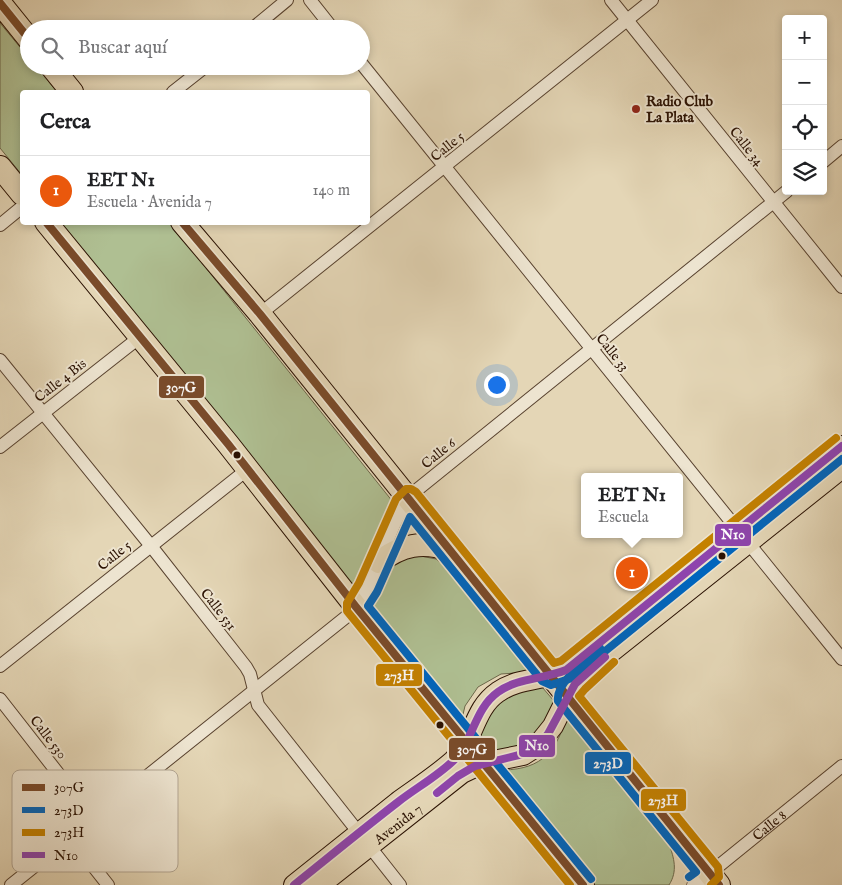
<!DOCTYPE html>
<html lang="es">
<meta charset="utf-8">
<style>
body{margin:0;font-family:"IM FELL English",serif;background:#f2f2f2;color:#202124}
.controls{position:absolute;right:15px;top:15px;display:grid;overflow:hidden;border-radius:5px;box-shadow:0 2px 8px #0003}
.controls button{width:45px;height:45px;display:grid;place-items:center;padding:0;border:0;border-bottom:1px solid #e0e0e0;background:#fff;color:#202124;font:25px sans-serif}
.you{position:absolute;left:496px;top:384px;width:18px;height:18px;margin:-12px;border:4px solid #fff;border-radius:50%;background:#1a73e8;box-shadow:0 0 0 8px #1a73e833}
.badge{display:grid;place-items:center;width:32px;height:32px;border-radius:50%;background:#ea580c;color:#fff;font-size:16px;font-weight:700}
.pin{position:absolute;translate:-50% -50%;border:2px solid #fff;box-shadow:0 1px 5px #0006}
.popup{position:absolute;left:581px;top:473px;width:102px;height:65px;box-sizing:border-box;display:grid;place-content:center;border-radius:5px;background:#fff;filter:drop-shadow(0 1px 4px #0005);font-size:16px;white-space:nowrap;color:#757577}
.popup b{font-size:19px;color:#202124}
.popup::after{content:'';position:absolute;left:50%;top:100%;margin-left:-10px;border:10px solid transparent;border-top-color:#fff}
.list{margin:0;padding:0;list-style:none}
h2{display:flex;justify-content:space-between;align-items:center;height:65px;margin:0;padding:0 20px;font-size:21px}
h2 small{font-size:16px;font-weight:400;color:#757577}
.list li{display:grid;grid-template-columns:32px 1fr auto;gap:15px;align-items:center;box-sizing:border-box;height:70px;padding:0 20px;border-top:1px solid #e0e0e0}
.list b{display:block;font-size:19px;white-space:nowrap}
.list p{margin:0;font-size:16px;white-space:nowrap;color:#757577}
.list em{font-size:16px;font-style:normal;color:#757577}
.icon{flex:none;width:28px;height:28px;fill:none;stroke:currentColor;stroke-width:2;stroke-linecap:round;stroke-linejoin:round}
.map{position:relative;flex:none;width:842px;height:885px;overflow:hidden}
.search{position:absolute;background:#fff;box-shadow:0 2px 8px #0003;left:20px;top:20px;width:350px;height:55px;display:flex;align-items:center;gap:12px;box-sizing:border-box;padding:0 18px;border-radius:28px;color:#757577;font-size:19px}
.panel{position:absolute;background:#fff;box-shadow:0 2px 8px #0003;left:20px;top:90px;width:350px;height:135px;border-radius:5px}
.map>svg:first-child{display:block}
</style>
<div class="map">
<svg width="842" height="885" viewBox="0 0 842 885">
<rect width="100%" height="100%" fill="#e4d6b6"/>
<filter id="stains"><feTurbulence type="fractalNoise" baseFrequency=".004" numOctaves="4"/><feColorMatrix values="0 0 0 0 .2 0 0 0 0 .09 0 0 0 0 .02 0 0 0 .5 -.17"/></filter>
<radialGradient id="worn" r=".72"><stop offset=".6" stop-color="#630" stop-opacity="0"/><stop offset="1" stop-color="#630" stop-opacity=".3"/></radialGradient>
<!-- green -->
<g fill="#afbf92" stroke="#6c684a">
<path d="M0,23l29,35v8h7l21,26h-35v83l-22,-27z"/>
<path d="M57,223h113l223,279 -39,85z"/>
<path d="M415,555l21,4 9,7 85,106 -29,2 -23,13 -13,19 -4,17 -83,-102 -6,-13 2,-20 6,-14 8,-9z"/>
<path d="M524,686l18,1 12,14 -2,19 -16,21 -47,12 -13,-14 20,-36z"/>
<path d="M567,716l102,128c5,14 9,27 0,41h-78l-95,-115c42,1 59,-14 71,-54z"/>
</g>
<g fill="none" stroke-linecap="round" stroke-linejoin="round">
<!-- street casing -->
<g stroke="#58422f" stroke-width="14">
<g id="street">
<path d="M310,0l23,29"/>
<path d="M611,0l231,287"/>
<path d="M252,29l35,-29"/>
<path d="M361,63l481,596"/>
<path d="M173,92l33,-26"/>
<path d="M823,162l19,-16"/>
<path d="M0,225l22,-18"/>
<path d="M260,314l392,-314"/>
<path d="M0,360l151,186 95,121 4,7 8,31 142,180"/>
<path d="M0,447l140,-110"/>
<path d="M0,666l248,-197"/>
<path d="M0,699l93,119"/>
<path d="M70,837l38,48"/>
<path id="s1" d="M710,873l132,-107"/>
<path d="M11,885l340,-272c31,-35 35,-94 67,-124l369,-298"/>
</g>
</g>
<!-- secondary casing -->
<g stroke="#2a1102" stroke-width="19">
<path id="secondary" d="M696,885l14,-12"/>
</g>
<!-- primary casing -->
<g stroke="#2a1102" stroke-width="22">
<g id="primary">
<path d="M294,885c35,-28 69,-55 104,-83 18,-13 38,-26 55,-41 21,-20 20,-52 45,-69 21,-15 46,-11 68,-22l276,-224"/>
<path id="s2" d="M320,885l142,-112 21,-10 40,-8 14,-9 16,-20 19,-38 24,-24 246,-196"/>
</g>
</g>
<!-- highway casing -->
<g stroke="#2a1102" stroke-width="24">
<g id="highway">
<path d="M0,3l29,36"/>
<path d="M51,66l21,26"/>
<path d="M0,167l22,27"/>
<path d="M46,222l182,222 128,163 227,278"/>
<path d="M182,222l78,92 459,571"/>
<path d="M379,562c22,-17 44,-22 70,-12"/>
</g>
</g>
<!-- street -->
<use href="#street" stroke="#ede4d0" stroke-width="12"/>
<!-- secondary -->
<use href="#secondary" stroke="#ede4d0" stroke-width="18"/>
<!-- primary -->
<use href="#primary" stroke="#e4d6b6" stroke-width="20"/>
<!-- highway -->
<use href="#highway" stroke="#e4d6b6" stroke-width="22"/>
<!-- bus-1 casing -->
<g stroke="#ede4d0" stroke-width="11">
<g id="bus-1">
<path d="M0,3l29,36"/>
<path d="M46,222l182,222 128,163 227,278"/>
<path d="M182,222l78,92 459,571"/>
</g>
</g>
<!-- bus-2 casing -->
<g stroke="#ede4d0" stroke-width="11">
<g id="bus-2">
<path d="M600,648c-12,11 -45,35 -42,53l138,171 -7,5"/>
<path d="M591,879l-223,-273 9,-14 33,-75 132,164 9,4 21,-7 270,-219"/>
</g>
</g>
<!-- bus-3 casing -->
<g stroke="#ede4d0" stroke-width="11">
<g id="bus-3">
<path d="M614,662l-29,27 -6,7 139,171 1,10 -8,8"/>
<path d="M570,885l-223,-274v-8l12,-20 37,-84 10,-10h5l5,3 138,171 7,-2 275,-223"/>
</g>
</g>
<!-- bus-4 casing -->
<g stroke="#ede4d0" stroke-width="11">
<g id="bus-4">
<path d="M437,793l21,-17 17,-10 48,-12 13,-7 12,-13 27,-50 30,-27"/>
<path d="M294,885c35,-28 69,-56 104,-83 18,-14 38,-25 55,-41 20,-19 21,-52 45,-69 19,-14 46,-13 68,-22l276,-224"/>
</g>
</g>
<!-- bus-1 -->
<use href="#bus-1" stroke="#7a4b2a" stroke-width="8"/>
<!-- bus-2 -->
<use href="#bus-2" stroke="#0065bd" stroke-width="8"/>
<!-- bus-3 -->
<use href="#bus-3" stroke="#c48100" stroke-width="8"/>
<!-- bus-4 -->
<use href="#bus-4" stroke="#8e44ad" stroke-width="8"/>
</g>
<!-- markers -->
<circle fill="#8f2418" stroke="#ede4d0" stroke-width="2" cx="636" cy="109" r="5"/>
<g fill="#2a1102" stroke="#ede4d0" stroke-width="2">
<circle cx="237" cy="455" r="4.5"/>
<circle cx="722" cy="556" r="4.5"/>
<circle cx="440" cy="725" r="4.5"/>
</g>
<g text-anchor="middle" stroke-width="4" stroke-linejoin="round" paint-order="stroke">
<!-- poi labels -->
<g font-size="14" font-weight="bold" fill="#2a1102" stroke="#ede4d0" text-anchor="start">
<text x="646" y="106">Radio Club<tspan x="646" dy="16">La Plata</tspan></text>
</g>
<!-- street labels -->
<g font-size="14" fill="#2a1102" stroke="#ede4d0">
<text transform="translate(447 146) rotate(-39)" y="5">Calle 5</text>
<text transform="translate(747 146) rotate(51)" y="5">Calle 34</text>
<text transform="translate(613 352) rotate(51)" y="5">Calle 33</text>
<text transform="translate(60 380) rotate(-38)" y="5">Calle 4 Bis</text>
<text transform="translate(438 453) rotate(-39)" y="5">Calle 6</text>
<text transform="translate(114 555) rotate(-39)" y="5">Calle 5</text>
<text transform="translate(219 609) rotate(52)" y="5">Calle 531</text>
<text transform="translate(49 737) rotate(52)" y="5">Calle 530</text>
<text dy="5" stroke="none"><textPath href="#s2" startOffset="99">Avenida 7</textPath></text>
<text dy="5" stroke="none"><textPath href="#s1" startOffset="76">Calle 8</textPath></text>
</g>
</g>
<!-- legend -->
<rect x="12" y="770" width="166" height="102" rx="8" fill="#ede4d0" stroke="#b2a592" stroke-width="1"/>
<rect x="22" y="784" width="23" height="7" fill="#7a4b2a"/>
<rect x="22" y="807" width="23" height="6" fill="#0065bd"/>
<rect x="22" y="829" width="23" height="7" fill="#c48100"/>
<rect x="22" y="852" width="23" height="6" fill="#8e44ad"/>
<g font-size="14" fill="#2a1102">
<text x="54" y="792">307G</text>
<text x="54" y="815">273D</text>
<text x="54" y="837">273H</text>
<text x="54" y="860">N10</text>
</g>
<g stroke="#ede4d0" stroke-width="2">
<rect x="158" y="375" width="47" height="24" rx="5" fill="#7a4b2a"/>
<rect x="714" y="523" width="38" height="24" rx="5" fill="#8e44ad"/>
<rect x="375" y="663" width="48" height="24" rx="5" fill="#c48100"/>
<rect x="518" y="734" width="38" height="24" rx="5" fill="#8e44ad"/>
<rect x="448" y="737" width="48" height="24" rx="5" fill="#7a4b2a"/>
<rect x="584" y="751" width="48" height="24" rx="5" fill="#0065bd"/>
<rect x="640" y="788" width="47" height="24" rx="5" fill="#c48100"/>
</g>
<g font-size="14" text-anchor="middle" font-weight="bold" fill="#fff">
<text x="181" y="392">307G</text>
<text x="733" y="539">N10</text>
<text x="399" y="680">273H</text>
<text x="537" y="750">N10</text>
<text x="472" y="754">307G</text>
<text x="608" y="768">273D</text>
<text x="663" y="805">273H</text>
</g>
<rect width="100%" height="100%" filter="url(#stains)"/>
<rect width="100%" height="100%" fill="url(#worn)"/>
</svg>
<div class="controls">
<button>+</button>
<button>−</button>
<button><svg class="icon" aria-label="locate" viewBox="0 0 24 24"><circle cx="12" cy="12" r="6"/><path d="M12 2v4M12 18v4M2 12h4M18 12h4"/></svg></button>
<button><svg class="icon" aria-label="layers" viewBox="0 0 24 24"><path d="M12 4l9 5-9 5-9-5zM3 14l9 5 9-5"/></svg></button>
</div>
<div class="you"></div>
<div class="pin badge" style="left:632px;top:573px">1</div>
<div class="popup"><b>EET N1</b>Escuela</div>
<div class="search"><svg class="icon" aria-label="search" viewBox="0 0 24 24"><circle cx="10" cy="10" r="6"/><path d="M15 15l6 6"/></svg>Buscar aquí</div>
<section class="panel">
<h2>Cerca<small></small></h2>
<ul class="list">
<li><span class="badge">1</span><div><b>EET N1</b><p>Escuela · Avenida 7</p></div><em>140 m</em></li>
</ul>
</section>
</div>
